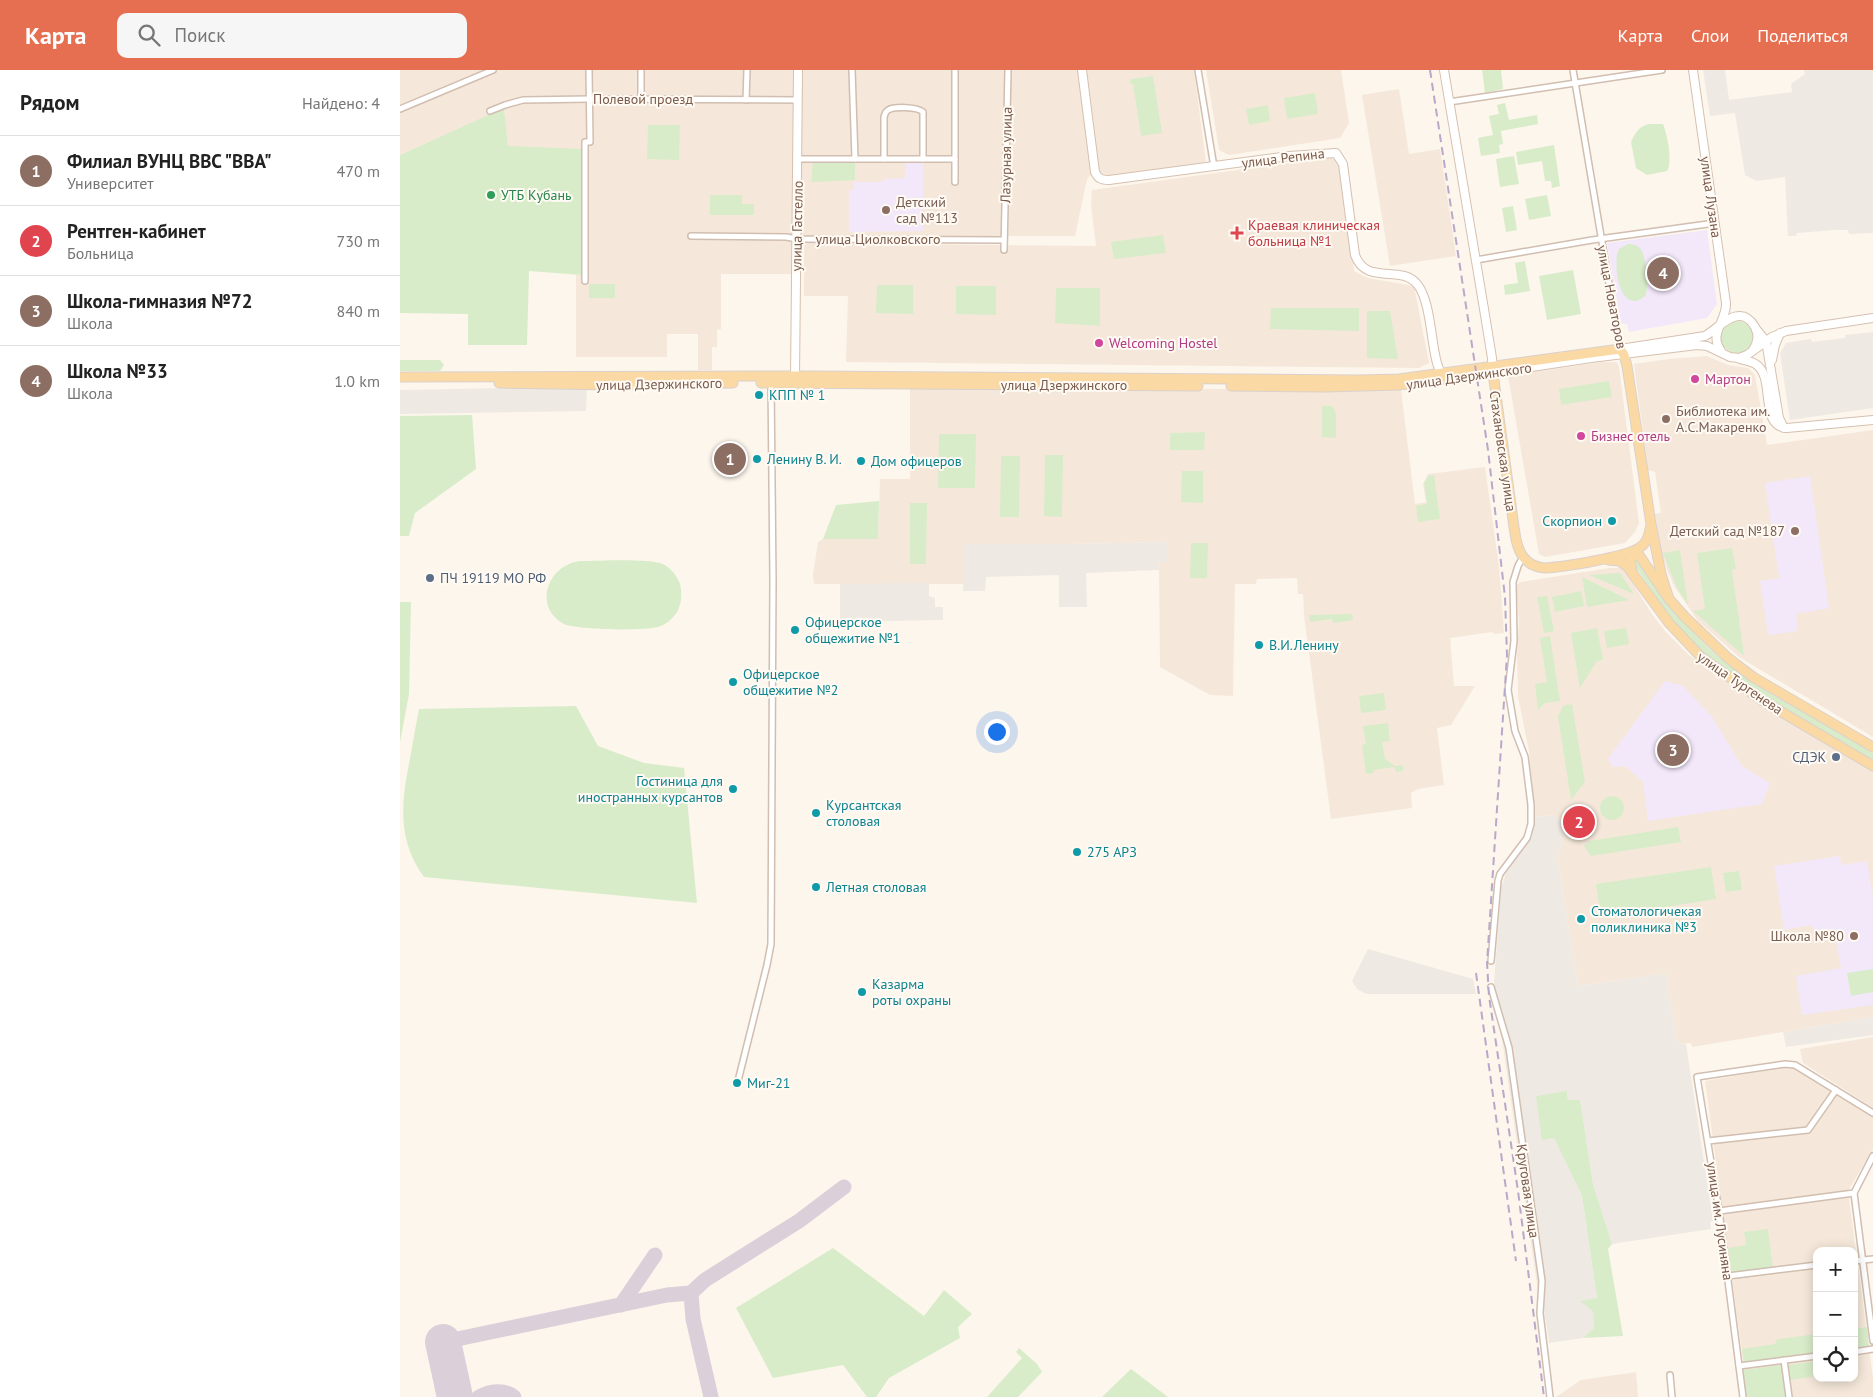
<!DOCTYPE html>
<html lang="ru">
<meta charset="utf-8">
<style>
body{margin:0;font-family:"PT Sans",sans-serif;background:#f6f6f6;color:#222}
.controls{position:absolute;right:15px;bottom:15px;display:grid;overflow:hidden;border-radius:10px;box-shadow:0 2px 12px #0003}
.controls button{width:45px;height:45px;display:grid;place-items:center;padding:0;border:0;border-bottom:1px solid #e0e0e0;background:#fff;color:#222;font:25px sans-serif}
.you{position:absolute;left:596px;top:661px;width:18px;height:18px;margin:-12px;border:4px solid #fff;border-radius:50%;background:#1a73e8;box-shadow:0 0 0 8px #1a73e833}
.badge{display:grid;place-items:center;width:32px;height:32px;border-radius:50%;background:#e76f51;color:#fff;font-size:16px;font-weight:700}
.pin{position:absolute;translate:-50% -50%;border:2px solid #fff;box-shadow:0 1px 5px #0006}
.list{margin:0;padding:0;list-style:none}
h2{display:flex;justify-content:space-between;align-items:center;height:65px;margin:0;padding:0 20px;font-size:21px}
h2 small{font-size:16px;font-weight:400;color:#767676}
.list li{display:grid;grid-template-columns:32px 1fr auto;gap:15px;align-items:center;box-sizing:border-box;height:70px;padding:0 20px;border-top:1px solid #e0e0e0}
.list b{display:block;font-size:19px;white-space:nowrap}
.list p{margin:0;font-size:16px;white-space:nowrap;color:#767676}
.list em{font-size:16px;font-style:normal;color:#767676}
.icon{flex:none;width:28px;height:28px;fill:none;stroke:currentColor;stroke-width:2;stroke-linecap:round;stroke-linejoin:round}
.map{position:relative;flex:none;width:1473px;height:1327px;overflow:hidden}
header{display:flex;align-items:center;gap:30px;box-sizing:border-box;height:70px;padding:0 25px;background:#e76f51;color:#fff}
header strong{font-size:24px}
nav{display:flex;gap:28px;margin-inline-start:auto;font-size:18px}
.search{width:350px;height:45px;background:#f6f6f6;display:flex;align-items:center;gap:12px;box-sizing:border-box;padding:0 18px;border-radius:10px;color:#767676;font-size:19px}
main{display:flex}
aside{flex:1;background:#fff}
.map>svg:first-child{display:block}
</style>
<header>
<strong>Карта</strong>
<div class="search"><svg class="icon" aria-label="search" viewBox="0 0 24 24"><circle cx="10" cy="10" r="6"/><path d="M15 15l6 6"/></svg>Поиск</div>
<nav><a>Карта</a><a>Слои</a><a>Поделиться</a></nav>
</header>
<main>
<aside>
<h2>Рядом<small>Найдено: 4</small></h2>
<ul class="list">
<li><span class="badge" style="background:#8d6e63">1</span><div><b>Филиал ВУНЦ ВВС &quot;ВВА&quot;</b><p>Университет</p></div><em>470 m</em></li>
<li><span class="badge" style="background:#e0444e">2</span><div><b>Рентген-кабинет</b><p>Больница</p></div><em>730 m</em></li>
<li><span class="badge" style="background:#8d6e63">3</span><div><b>Школа-гимназия №72</b><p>Школа</p></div><em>840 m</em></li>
<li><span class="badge" style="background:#8d6e63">4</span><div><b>Школа №33</b><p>Школа</p></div><em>1.0 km</em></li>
</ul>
</aside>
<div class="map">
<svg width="1473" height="1327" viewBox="0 0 1473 1327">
<rect width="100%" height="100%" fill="#fdf6ec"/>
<!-- residential -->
<g fill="#f5e8da" fill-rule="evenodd">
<path d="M0,0h679l13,104 -5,5 -12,57h-278l-4,38h-72v55l-4,1v17h-5v23h-14v-36h-31v23h-91v-82h5l-73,-129 -4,-37 -104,46z"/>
<path d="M684,0h110l12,93 -101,14 -7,-7z"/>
<path d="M806,0h135l8,53 -9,15 -111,17 -10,-5z"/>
<path d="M999,19l10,65 31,-5 16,107 -66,10 -28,-171z"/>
<path d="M933,87l5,4 16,110 14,7 46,8 15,77 -10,5 -573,-6 2,-66h-44v-53l292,3 -5,-40 1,-16z"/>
<path d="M1307,286l21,9 20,3 7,7 12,70 106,-15v307l-134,-80 -41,-36 -24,-35 -7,-16 -6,-19 -6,-37 6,-1 -6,-41 -7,-2 -14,-106 35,-5z"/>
<path d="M1202,292h15l2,5 20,156 -4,9 -10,11 -80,14 -6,-3 -31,-178z"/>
<path d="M510,317l491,3 14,114 11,-2 -3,-18 5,-10 57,-7 14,99 5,67 -10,1 -1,-2 -43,6 4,48h21l-24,39 -14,3 7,57 -26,4 -7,4 1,15 -81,11 -27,-204 -1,-21h-5l-1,-16 -40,1 -1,5h-21l-2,112 -23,-1 -50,-28 -1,-97 1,-8 7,-20 -100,2h-103v40h-150l-1,-9 5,-33 5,-3h55l2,-60h30z"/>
<path d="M1209,498h13l6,7 23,38 14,18 23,23 24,18 49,32 112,67v246l-181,30 -1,-4 -14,1 -11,-71 -88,13 -21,-130 12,-32 -18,-9 -16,2 -6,-66 -11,-54 -1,-44 2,-31 -3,-37 5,-3z"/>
<path d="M1473,967v71l-70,-45 -3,-14z"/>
<path d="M1388,997l13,4 72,45v33l-25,42 25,187v19h-125l-43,-316zM1417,1181h37v127h-37z"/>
<path d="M1236,1302l2,25h-82l25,-17z"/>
</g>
<!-- industrial -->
<g fill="#efe9e4">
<path d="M1303,0h22l4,30 63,-8 -1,-8 14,-10 -1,-4h69v163l-24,1 -1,-4h-13l-38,3 -1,3h-8l-3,-59 -28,4 -12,-6 -10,-62 -25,3z"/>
<path d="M1473,262v76l-83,12 -10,-67 6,-10 25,-4 1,3 33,-4v-3z"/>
<path d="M106,318h81l-1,23 -186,3v-24z"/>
<path d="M768,472v20h-8l-1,8 -73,3 1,34h-28v-32l-73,2 -1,14h-22l1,-47h103z"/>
<path d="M529,513v13l6,2v9h8v13l-103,2v-38z"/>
<path d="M1151,745l18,9 -12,32 21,130 88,-13 11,70 9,1 27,177 -3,1 1,7 -99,15 -19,-60 -13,-83 -12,-1 -1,-9 -25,48 12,-1 28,58 15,103 -4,12 1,17 -11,10 -34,5 -5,-34 -4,-3 -46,-324 7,-93 5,-16 26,-37 3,-19z"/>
<path d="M968,879l105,30 3,15h-109l-9,-4 -6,-9z"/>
<path d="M1473,947v18l-87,12 -3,-15z"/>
</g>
<!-- education -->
<g fill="#f3e8fa">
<path d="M506,91h14l3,4v66l-74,1v-42l5,-1v-7h27l3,-3 21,-1z"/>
<path d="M1307,160l10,74 -10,14 -78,14 -2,-8h-6l-14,-81z"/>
<path d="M1410,406l19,132 -33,6 2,17 -30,4 -8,-54 19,-3 -14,-95z"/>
<path d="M1265,611l18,5 29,31 30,49 28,17 -8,21 -114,17 -5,-39 -18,-16 -12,1 -5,-8z"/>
<path d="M1439,786l3,9 25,-4 6,38v106l-71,10 -6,-39 45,-8 -6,-33 -14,2 -11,-12 -26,5 -10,-64z"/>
</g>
<!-- green -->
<g fill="#d8ecc9">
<path d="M1082,0h19l2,19 -18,4z"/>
<path d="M753,6l9,57 -21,3 -8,-52 -4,-1 2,-4z"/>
<path d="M915,23l3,21 -31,5 -3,-21z"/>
<path d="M1105,33l4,17 28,-5 1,9 -37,7 2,13 -4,1 1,8 -19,3 -3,-18 15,-3 -4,-19 10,-2 -2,-9z"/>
<path d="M868,35l2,16 -21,4 -3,-16z"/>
<path d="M104,38l4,38 75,3 -1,126 -53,-4 -2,74h-59v-31l-68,-1v-158z"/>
<path d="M1249,54h14c4,10 10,37 4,47l-20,4 -11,-7 -5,-26c4,-9 8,-16 18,-18z"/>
<path d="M248,55h32l-1,35 -32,-1z"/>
<path d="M1154,75l6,41 -8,2 -1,-7h-6l-3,-20 -24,4 -2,-13z"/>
<path d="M1114,86l5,28 -19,3 -4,-28z"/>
<path d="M413,91h42v19l-44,2z"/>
<path d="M310,125h32v9h12v11h-44z"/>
<path d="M1147,125l4,21 -22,4 -4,-21z"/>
<path d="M1113,136l4,24 -11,2 -4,-24z"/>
<path d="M763,165l3,18 -52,6 -3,-17z"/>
<path d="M1228,174c5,0 8,1 12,4 6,7 10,40 5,48 -26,22 -33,-35 -26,-47z"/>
<path d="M1125,191l5,30 -25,4 -1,-10 14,-2 -3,-20z"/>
<path d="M1173,200l8,44 -34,6 -8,-44z"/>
<rect x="189" y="214" width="26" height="14"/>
<path d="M477,215h36v29l-37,-1z"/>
<path d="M556,216h40v29l-40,-1z"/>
<path d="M656,218h44v38l-45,-3z"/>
<path d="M871,238h88v23l-89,-2z"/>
<path d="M967,241h23l8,48 -31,-1z"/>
<circle cx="1337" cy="267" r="16"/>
<path d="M0,290h40l4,5 -4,6h-40z"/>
<path d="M1209,311l3,16 -51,8 -2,-16z"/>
<path d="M922,336h10l4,7v25l-14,-1z"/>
<path d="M72,345l4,54 -61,44 -6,23h-9v-120z"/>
<path d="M805,362l-1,18h-34v-17z"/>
<path d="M539,364h37l-1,54h-37z"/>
<path d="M645,385h18l-1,62 -18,-1z"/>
<path d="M601,386h19l-1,61h-19z"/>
<path d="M782,401h21v32l-22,-1z"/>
<path d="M1034,405l6,44 -22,3 -2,-16 11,-2 -3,-21 4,-7z"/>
<path d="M479,431l-1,38h-55l13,-34z"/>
<path d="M510,433h17l-1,61h-16z"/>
<path d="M791,473h17l-1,35h-17z"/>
<path d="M1332,478l4,21 -4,1 12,86 -51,-45 12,-2 -8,-56z"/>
<path d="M1280,480l8,55 -12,-19 -13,-33z"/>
<path d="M1235,486c23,32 45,65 74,92 46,43 111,71 164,105v9l-125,-75 -44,-33 -19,-19 -24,-31 -29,-42z"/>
<path d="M180,491c18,0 69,-3 83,3 8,4 14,12 17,20 2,8 2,18 -2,26 -4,8 -11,14 -20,17 -13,4 -82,3 -94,-3 -31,-17 -17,-59 16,-63z"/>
<path d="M1220,503l14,21 -45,-19z"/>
<path d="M1182,507l47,23 -42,7z"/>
<path d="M1181,521l3,15 -29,6 -3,-15z"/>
<path d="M1147,526l7,35 -10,2 -7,-36z"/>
<path d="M0,532h11l-2,92 -9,48z"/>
<path d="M952,544l1,6 -20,3 -1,-4 -22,3 -1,-7z"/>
<path d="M1197,558l6,32 -6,1 -17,27 -9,-55z"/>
<path d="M1226,558l3,16 -22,4 -3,-17z"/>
<path d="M1150,566l10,65 -15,2 -7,7 -3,-26 12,-2 -7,-44z"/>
<path d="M984,623l2,17 -25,3 -2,-17z"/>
<path d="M1172,634l13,78 -14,18 -13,-84 5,-10z"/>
<path d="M176,636l22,40 46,17 40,5 13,135 -273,-26c-24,-32 -24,-68 -16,-108 4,-20 7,-40 11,-60z"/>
<path d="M988,653l2,18 -8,1 3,17 10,7 8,-1v6l-7,1 -1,-5 -21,3v3l-8,1 -4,-29 4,-1 -3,-18z"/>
<circle cx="1212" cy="738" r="12"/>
<path d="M1278,757l3,15 -90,14 -7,-10 6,-5z"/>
<path d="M1311,797l5,32 -115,18 -5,-33z"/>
<path d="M1339,801l3,19 -16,2 -3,-19z"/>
<path d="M1473,899v23l-22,4 -4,-23z"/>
<path d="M1167,1021l1,9h12l13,84 19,60 -4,5 15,87 -40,2 11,-10 -1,-17 -13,-10 17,-3 -15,-102 -28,-58 -12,2 -6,-44z"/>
<path d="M1368,1159l5,40 -41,6 -4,-27 18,-3 -2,-13z"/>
<path d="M433,1178l91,68 20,-26 28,24 -14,13 2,11 -71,40 -13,19h-9l-24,-32 -70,13 -37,-70z"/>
<path d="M1467,1257l2,21 -15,2v-21z"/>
<path d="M1417,1264v21l-73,10 -2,-16 33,-5 2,-5z"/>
<path d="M619,1278l18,16 5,8 -24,25h-31l35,-39 -6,-6z"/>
<path d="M1417,1291v15l-27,4 -2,-15z"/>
<path d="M1381,1295l4,32h-39l-4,-27z"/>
<path d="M731,1299l37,28h-66z"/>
</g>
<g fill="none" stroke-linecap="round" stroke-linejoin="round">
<!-- taxiway -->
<g stroke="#dbcfda" stroke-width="15">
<path d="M221,1235l34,-50"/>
<path d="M43,1272l224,-47 24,-2"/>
<path d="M79,1327c11,-6 25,-8 35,0"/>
<path d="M311,1327l-18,-78 -2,-26 14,-13 94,-59 45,-34"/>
</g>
<!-- runway -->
<path stroke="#dbcfda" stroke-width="36" d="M43,1272l12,55"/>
<!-- street casing -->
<g stroke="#d1beb0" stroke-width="8">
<g id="street">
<path d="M452,0l3,89"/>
<path d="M555,0v112"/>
<path d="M798,0l16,97"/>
<path d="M1173,0l47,279"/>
<path d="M241,29v-29"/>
<path d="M346,30l1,-30"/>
<path d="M1049,32l213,-32"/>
<path d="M0,39l93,-39"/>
<path d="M90,41l15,-6 18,-5 67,-1 208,1"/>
<path d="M398,89h157"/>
<path d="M484,89v-42c1,-3 1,-5 4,-7 6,-4 30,-3 35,2v47"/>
<path d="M291,166l95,1 11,2 207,1"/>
<path d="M604,180l4,-180"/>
<path d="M1076,190l116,-20 123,-17"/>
<path d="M185,211v-139h5l-1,-72"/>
<path d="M1091,891l7,-80 2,-7 27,-36 4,-14v-19l-6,-48 -10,-26 -7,-41 6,-49 -1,-59 5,-16 5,-9"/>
<path d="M1091,917l18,61 33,233 -2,32 10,84"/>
<path d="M338,1011l29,-116 4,-21 2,-364 -2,-198"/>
<path d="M1308,1071l100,-11 28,-40"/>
<path d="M1473,1086l-19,37 19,148"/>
<path d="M1319,1141l135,-18"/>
<path d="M1454,1191l19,-2"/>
<path d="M1328,1206l89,-11"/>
<path d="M1454,1282l19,-3"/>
<path d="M1384,1290l5,37"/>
<path d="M1339,1296l78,-10"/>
<path d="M1270,1305l2,22"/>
<path d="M1343,1327l-24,-186 -22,-134 88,-13 10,1 78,48"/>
</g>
</g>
<!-- secondary casing -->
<g stroke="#d6c0b0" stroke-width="10">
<g id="secondary">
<path d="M682,0l13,102c3,7 7,8 14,8l180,-24 47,-3 7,11 12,91c11,31 46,9 62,29 13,15 14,55 19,75 1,5 3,10 5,15"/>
<path d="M1044,0l40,239 8,49 1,15 98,-15 106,-13 10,1 23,11 9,1 8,-3 25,-18 14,-6 87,-13"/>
<path d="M1293,0l33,233c1,18 -18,30 -5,48"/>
<path d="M1356,259l10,12 13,77 5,10"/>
<path d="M1220,279l85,-13c14,-8 35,-35 50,-9 4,8 3,16 -2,23"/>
<path d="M1340,289c6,2 13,2 18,7 17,15 1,60 29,62l86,-8"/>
<path d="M1372,290l3,-15 5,-12"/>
<path d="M395,310l3,-310"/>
</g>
</g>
<!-- primary casing -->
<g stroke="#dad1cd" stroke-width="11">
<g id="primary">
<path d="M1083,304l10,-1 21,154c2,14 4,29 17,37 4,2 10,4 15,4 17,-1 80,-11 93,-20 7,-4 10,-12 11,-19"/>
<path d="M0,307l408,-1 551,4 40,-1 221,-30 4,6 3,11 24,158 10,50 8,25"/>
<path d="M99,313l118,2 116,-2"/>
<path d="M361,313l437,3"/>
<path d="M831,316l93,1 75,-2 66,-8"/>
<path d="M1208,490l11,1 8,5 42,57 32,34 62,44 110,65"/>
<path d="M1232,502l-2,-13 3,-4h6l30,44 16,18 43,41 25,19 120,70"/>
</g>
</g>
<!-- street -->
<use href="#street" stroke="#fff" stroke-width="5"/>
<!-- secondary -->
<use href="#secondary" stroke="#fff" stroke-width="8"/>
<!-- primary -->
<use href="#primary" stroke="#fbd9a5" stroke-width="9"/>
<!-- rail -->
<g stroke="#b9a8c9" stroke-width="2" stroke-dasharray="8 5" stroke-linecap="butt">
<path d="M1030,0l58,380 17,147 2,58 -20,308 2,33 29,195 26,206"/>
<path d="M1076,903l40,288"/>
</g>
</g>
<!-- markers -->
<circle fill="#2e9e5b" stroke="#fffaf3" stroke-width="2" cx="91" cy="125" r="5"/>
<g fill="#8d6e63" stroke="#fffaf3" stroke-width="2">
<circle cx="486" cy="140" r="5"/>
<circle cx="1266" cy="349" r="5"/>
<circle cx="1395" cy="461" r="5"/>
<circle cx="1454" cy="866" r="5"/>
</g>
<path fill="#e0444e" stroke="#fffaf3" stroke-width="2" d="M834.5 155.5h5v5h5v5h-5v5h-5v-5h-5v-5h5z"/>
<g fill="#d1479c" stroke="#fffaf3" stroke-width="2">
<circle cx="699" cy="273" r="5"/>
<circle cx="1295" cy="309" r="5"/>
<circle cx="1181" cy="366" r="5"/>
</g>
<g fill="#0f9aa8" stroke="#fffaf3" stroke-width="2">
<circle cx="359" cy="325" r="5"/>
<circle cx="357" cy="389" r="5"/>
<circle cx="461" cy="391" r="5"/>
<circle cx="1212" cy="451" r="5"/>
<circle cx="395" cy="560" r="5"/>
<circle cx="859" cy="575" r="5"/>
<circle cx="333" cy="612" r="5"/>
<circle cx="333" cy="719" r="5"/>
<circle cx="416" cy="743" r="5"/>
<circle cx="677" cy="782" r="5"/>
<circle cx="416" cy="817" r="5"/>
<circle cx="1181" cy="849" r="5"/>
<circle cx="462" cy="922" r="5"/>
<circle cx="337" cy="1013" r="5"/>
</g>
<g fill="#5c6f8a" stroke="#fffaf3" stroke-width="2">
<circle cx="30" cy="508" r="5"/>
<circle cx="1436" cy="687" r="5"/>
</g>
<g text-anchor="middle" stroke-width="4" stroke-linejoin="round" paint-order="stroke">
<!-- street labels -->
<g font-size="14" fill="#7a5c4d" stroke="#fffaf3">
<text x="243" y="34">Полевой проезд</text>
<text transform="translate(606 85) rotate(-89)" y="5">Лазурная улица</text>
<text transform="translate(883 88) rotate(-7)" y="5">улица Репина</text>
<text transform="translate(1311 127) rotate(82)" y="5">улица Лузана</text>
<text transform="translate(397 156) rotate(-89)" y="5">улица Гастелло</text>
<text x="478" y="174">улица Циолковского</text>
<text transform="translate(1212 227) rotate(79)" y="5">улица Новаторов</text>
<text transform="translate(1069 306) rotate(-8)" y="5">улица Дзержинского</text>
<text transform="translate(259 314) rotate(-1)" y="5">улица Дзержинского</text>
<text x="664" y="320">улица Дзержинского</text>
<text transform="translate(1103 381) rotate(82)" y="5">Стахановская улица</text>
<text transform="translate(1340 613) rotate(34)" y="5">улица Тургенева</text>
<text transform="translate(1128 1121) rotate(82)" y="5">Круговая улица</text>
<text transform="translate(1320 1151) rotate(82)" y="5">улица им. Лусиняна</text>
</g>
<!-- leisure labels -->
<g font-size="14" fill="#27864d" stroke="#fffaf3" text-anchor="start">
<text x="101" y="130">УТБ Кубань</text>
</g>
<!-- education labels -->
<g font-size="14" fill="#785e54" stroke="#fffaf3" text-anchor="start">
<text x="496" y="137">Детский<tspan x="496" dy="16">сад №113</tspan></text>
<text x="1276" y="346">Библиотека им.<tspan x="1276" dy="16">А.С.Макаренко</tspan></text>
<text x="1385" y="466" text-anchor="end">Детский сад №187</text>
<text x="1444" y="871" text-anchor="end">Школа №80</text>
</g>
<!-- health labels -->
<g font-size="14" fill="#be3a42" stroke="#fffaf3" text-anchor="start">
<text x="848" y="160">Краевая клиническая<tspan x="848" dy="16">больница №1</tspan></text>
</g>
<!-- hotel labels -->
<g font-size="14" fill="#b23c85" stroke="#fffaf3" text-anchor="start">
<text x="709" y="278">Welcoming Hostel</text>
<text x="1305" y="314">Мартон</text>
<text x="1191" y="371">Бизнес отель</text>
</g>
<!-- culture labels -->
<g font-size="14" fill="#0d838f" stroke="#fffaf3" text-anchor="start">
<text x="369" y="330">КПП № 1</text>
<text x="367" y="394">Ленину В. И.</text>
<text x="471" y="396">Дом офицеров</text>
<text x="1202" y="456" text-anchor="end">Скорпион</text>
<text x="405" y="557">Офицерское<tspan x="405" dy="16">общежитие №1</tspan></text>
<text x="869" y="580">В.И.Ленину</text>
<text x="343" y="609">Офицерское<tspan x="343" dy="16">общежитие №2</tspan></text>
<text x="323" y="716" text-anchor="end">Гостиница для<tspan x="323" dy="16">иностранных курсантов</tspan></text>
<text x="426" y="740">Курсантская<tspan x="426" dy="16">столовая</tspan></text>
<text x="687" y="787">275 АРЗ</text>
<text x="426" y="822">Летная столовая</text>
<text x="1191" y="846">Стоматологичекая<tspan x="1191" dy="16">поликлиника №3</tspan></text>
<text x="472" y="919">Казарма<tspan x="472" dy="16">роты охраны</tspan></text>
<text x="347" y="1018">Миг-21</text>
</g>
<!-- service labels -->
<g font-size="14" fill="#4e5e75" stroke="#fffaf3" text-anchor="start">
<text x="40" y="513">ПЧ 19119 МО РФ</text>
<text x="1426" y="692" text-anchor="end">СДЭК</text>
</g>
</g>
</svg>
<div class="controls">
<button>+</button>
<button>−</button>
<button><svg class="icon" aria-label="locate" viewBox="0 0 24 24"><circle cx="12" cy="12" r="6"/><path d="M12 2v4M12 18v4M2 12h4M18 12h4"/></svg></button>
</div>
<div class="you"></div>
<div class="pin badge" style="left:330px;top:389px;background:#8d6e63">1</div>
<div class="pin badge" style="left:1179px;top:752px;background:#e0444e">2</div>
<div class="pin badge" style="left:1273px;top:680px;background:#8d6e63">3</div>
<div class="pin badge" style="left:1263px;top:203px;background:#8d6e63">4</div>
</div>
</main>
